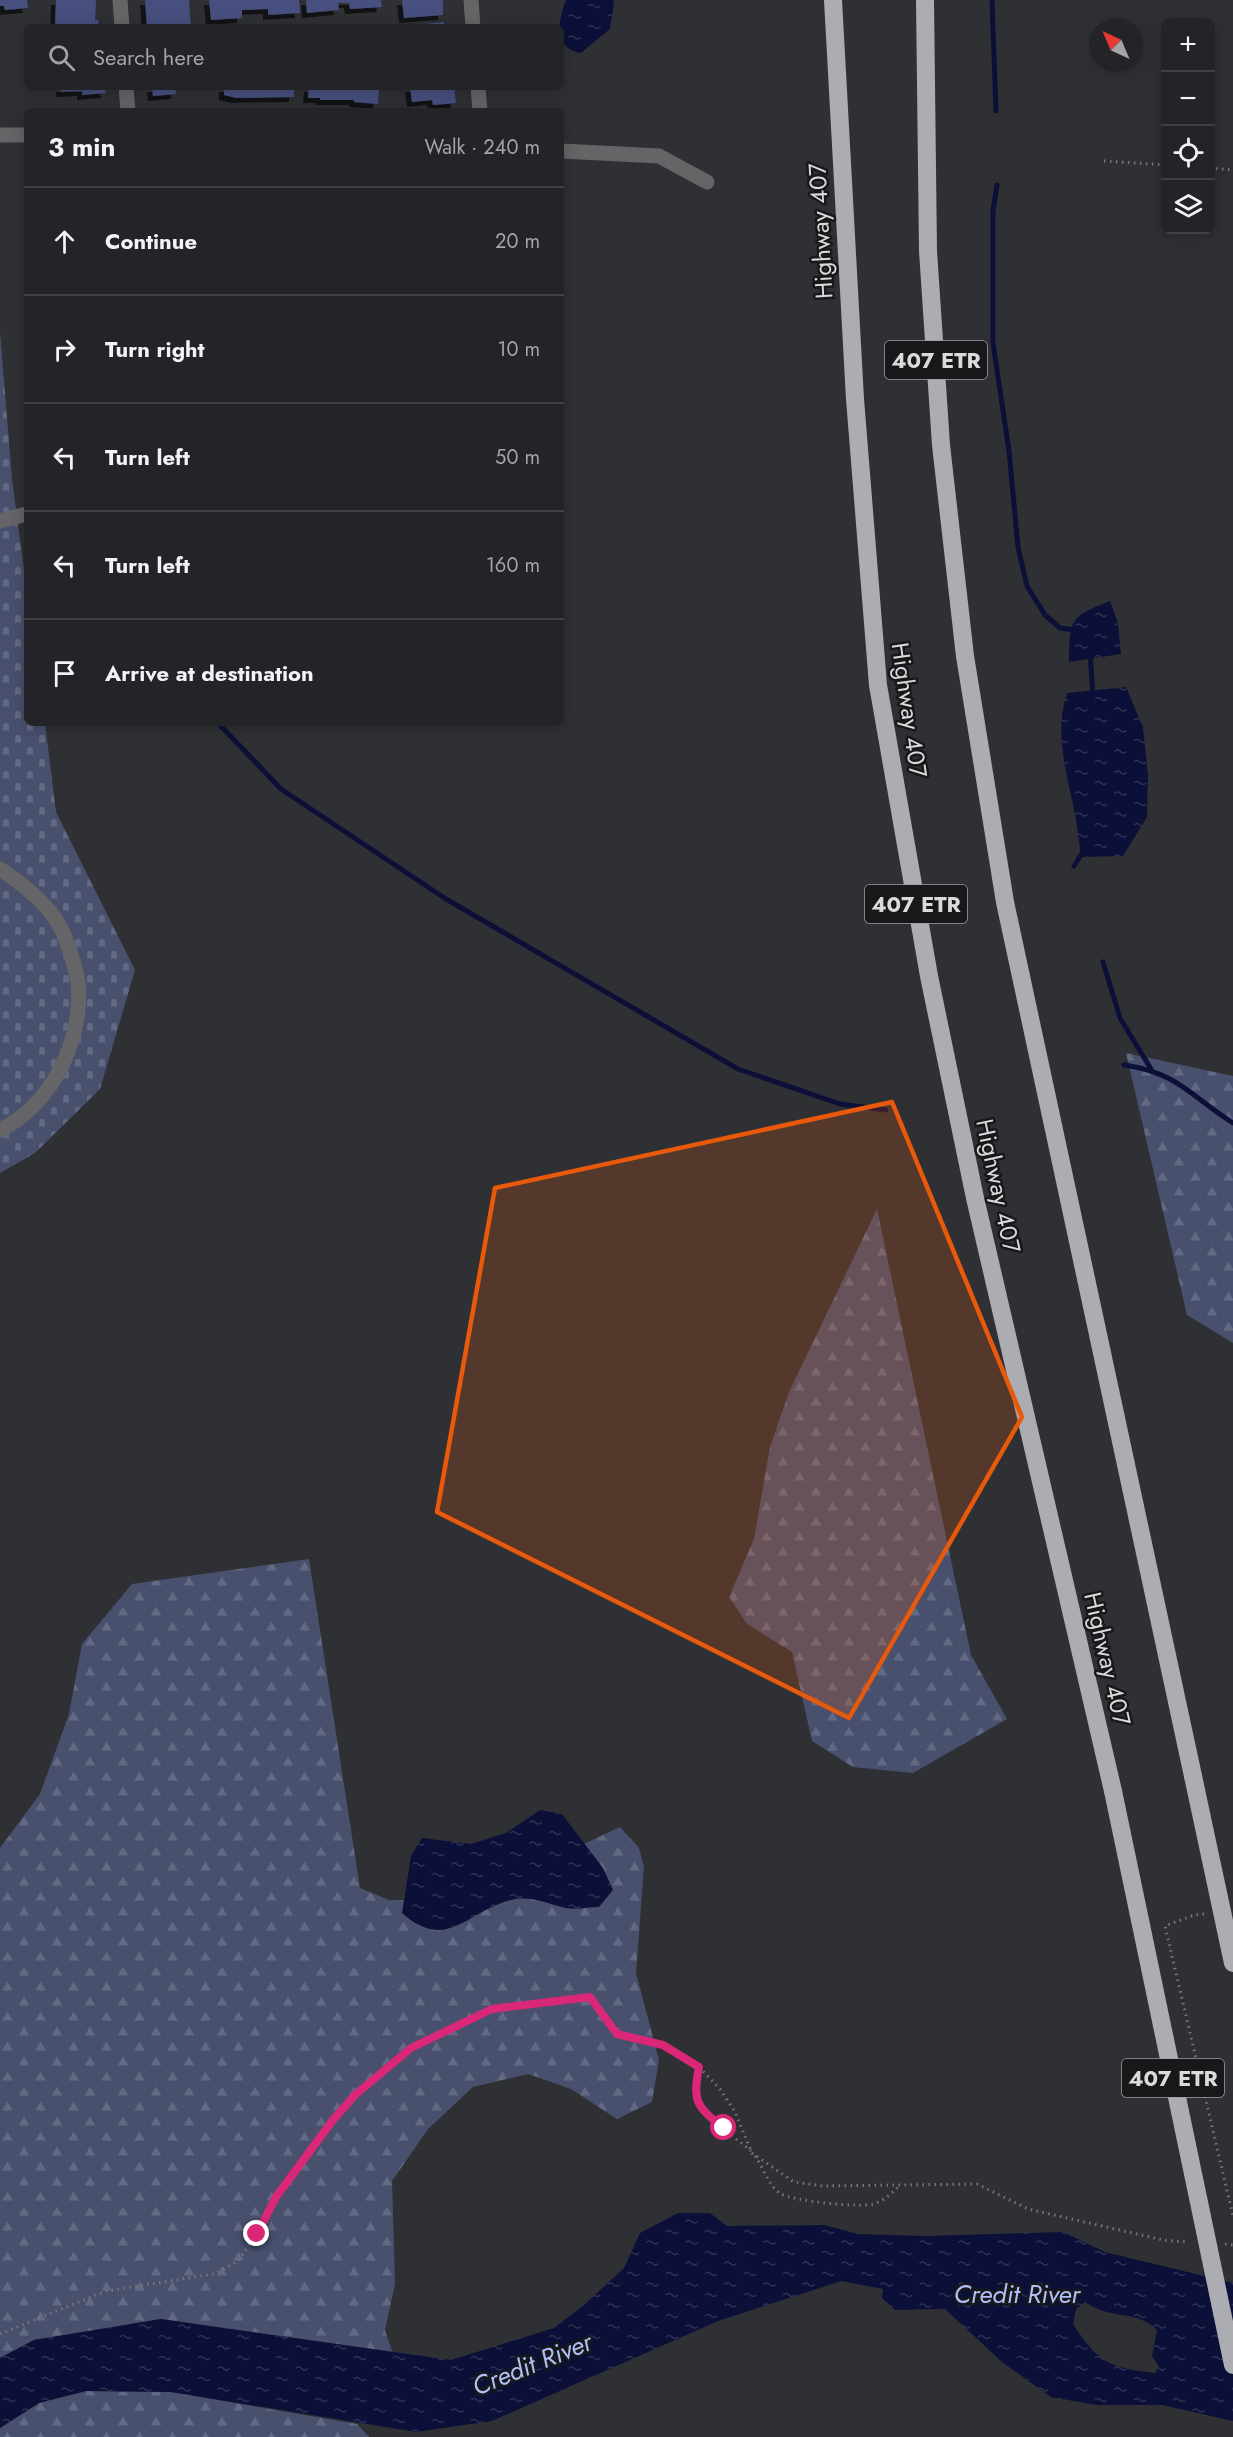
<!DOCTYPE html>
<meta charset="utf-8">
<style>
body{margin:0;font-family:Jost,sans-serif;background:#2f3033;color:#f1f3f6}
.controls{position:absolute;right:18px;top:18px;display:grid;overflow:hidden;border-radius:9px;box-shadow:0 3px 15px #0003}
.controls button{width:54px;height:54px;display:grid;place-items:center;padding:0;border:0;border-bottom:2px solid #404144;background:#232427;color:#f1f3f6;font:30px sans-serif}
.compass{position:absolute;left:1089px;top:18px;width:54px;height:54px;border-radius:50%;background:#232427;box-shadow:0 3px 15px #0003;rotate:316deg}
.stop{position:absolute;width:18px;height:18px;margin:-14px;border:4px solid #db2777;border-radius:50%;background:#fff}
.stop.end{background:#db2777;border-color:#fff;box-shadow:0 2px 6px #0008}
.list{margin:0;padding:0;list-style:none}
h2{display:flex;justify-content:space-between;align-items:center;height:78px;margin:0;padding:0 24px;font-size:26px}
h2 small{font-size:20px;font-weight:400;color:#a3a4a7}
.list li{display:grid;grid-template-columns:39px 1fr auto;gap:18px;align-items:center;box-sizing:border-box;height:108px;padding:0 24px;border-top:2px solid #404144}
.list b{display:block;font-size:22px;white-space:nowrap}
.list em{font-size:20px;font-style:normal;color:#a3a4a7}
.icon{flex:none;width:33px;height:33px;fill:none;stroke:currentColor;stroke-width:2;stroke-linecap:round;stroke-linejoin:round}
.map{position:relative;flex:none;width:1233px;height:2437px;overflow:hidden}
.search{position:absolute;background:#232427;box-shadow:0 3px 15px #0003;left:24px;top:24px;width:540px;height:66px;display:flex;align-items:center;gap:15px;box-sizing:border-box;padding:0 21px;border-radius:9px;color:#a3a4a7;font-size:22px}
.panel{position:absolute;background:#232427;box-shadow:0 3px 15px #0003;left:24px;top:108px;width:540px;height:618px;border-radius:9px}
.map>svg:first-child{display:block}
</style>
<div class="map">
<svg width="1233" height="2437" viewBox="0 0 1233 2437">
<defs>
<pattern id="forest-firs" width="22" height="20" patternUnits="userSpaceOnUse" patternTransform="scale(1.5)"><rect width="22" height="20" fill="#48506e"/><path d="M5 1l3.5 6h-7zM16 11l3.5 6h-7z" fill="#626982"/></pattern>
<pattern id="cemetery-stones" width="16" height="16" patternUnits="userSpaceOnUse" patternTransform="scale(1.5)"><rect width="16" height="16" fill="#48506e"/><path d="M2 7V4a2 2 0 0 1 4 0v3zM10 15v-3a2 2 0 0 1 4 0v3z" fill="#626982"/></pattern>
<pattern id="water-ripples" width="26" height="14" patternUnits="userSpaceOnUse" patternTransform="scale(1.5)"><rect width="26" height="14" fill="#0c1038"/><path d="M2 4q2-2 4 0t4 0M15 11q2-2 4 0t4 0" fill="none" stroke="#2f3254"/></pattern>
<filter id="shadow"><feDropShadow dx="-5" dy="5" stdDeviation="0" flood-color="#0009"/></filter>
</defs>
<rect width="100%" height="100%" fill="#2f3034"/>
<!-- forest -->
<g fill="url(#forest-firs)">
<path d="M1126,1053l107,23v267l-46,-28z"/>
<path d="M877,1209l94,446 36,64 -94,54 -60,-6 -41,-26 -20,-89 -45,-28 -18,-27 25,-58 16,-92 19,-55z"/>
<path d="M309,1559l51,329 29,12h37l145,-50 49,-23 19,21 5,19 -8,106 23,87 -7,42 -35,17 -46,-30 -43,-15 -55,13 -45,42 -36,52 3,103 -10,46 8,24 -232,-35 -127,21 -34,18v-510l40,-54 29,-80 13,-70 50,-60z"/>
<path d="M86,2391l85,1 186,32 12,13h-369v-9l39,-25z"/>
</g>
<!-- cemetery -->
<path fill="url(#cemetery-stones)" d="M0,332l12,147 15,114v130h18l11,89 79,158 -35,119 -65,64 -35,20z"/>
<!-- water -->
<g fill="url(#water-ripples)" fill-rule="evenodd">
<path d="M566,0h47l1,3 -4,26 -29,24c-28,-4 -23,-33 -15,-53z"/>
<path d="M1110,601l8,22 3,31 -52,8c1,-43 0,-45 41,-61z"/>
<path d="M1126,687l17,40 5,49 -1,41 -24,39 -42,1c-2,-16 -4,-32 -7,-48 -8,-38 -20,-77 -7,-116z"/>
<path d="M540,1810l22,4 41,54 10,22 -14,17c-10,0 -23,3 -33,1 -18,-4 -36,-13 -55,-8 -44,11 -64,53 -109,13l9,-57 11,-18 49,6 35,-11z"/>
<path d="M678,2213h32l17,13 97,-1 34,9 67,2 138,-4 42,20 128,31v138l-71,-16h-66l-45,-8 -49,-35 -57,-53 -50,1 -13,-12 1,-9 -42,-8 -123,40 -226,100 -76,11 -245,-40 -85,-1 -47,12 -39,25v-70l34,-18 127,-21 290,41 103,-32 29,-22 41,-38 16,-35zM1085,2302c25,18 53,8 72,28l-5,26 7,11 -4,6c-46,-5 -57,-11 -82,-49l3,-15z"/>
</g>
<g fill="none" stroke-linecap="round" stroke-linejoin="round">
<!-- stream -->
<g stroke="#0c1038" stroke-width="5">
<path d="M992,0l4,111"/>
<path d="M997,185l-4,26v132l16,108 9,96 9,39 18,29 15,13 14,2"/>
<path d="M1090,652l3,45"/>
<path d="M218,723l63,66 165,110 292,170 102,35 46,6"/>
<path d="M1074,866l10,-16"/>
<path d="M1103,962l17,56 31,51"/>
<path d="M1124,1065c55,8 66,31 109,58"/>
</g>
</g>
<!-- building -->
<g fill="#46507e" filter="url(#shadow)">
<path d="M0,0h27l1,8 -23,2 -1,-4h-4z"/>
<path d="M56,0h40l-1,20h3l1,7h-44z"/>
<path d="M145,0h44l2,27h-44z"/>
<path d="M209,0h90l1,13 -32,2v-6l-26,1v8l-31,2z"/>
<path d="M306,0h75l1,7 -32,2 -1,-6h-11l1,7 -32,3z"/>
<path d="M402,0h41v15l-39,3z"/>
<path d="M444,22v5h-29v-2z"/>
<path d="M61,87h44l1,6 -24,2v-4l-21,1z"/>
<path d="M152,87h23l1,7 -23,2z"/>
<path d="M224,87h70v10l-58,1 -12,-3z"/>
<path d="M309,87h70l-1,17 -24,-2v-2h-34v-2h-12z"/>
<path d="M410,87h44l2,16 -23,2 -1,-5 -20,2z"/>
</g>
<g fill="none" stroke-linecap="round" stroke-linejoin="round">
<!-- path -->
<g stroke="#77787b" stroke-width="3" stroke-dasharray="1.5 4.5" stroke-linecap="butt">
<path d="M1104,161l62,4"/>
<path d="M1210,168l23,2"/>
<path d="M1204,1914l-10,1 -29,11 68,290"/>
<path d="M699,2067l-4,31 8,14 48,39"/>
<path d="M755,2156c8,11 14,31 26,38 13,7 79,14 92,10 11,-3 19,-11 27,-19"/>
<path d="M1225,2244l8,1"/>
<path d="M0,2334l106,-43 108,-17 24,-13 19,-27 19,-37 57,-77 22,-25 56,-47 81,-39 98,-12 27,37 47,11 35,22 21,22 15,23 17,41 42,29 29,4 154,-2 51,25 135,31 25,2"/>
</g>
<!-- minor -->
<g stroke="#656567" stroke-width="15">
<path d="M120,0l2,27"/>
<path d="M471,0l2,27"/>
<path d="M126,87l2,24"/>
<path d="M478,87l2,24"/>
<path d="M0,135h27"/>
<path d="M561,151l98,5 48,26"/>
<path d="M0,521l27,-7"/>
<path d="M0,869c25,17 52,37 64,66 5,13 12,33 14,48 6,56 -27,123 -78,147"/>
</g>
<!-- highway -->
<g stroke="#acadb2" stroke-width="18">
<path d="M833,0l22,399 23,286 51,291 46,222 138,593"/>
<path d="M925,0l3,251 13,194 24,211 40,246 188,874"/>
</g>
<!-- highway-bridge -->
<g stroke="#acadb2" stroke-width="18">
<path d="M1193,1776l40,187"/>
<path d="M1113,1791l120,574"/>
</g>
</g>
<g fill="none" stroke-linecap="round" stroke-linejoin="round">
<!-- route -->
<path stroke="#db2777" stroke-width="8" d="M257,2234l19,-37 57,-77 22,-25 56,-47 81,-39 98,-12 27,37 46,11 36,22c-7,35 -2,40 25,61"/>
</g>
<!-- marked area -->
<path fill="#e8590c" fill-opacity="0.2" stroke="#e8590c" stroke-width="4.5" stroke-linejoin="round" d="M892,1102l130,315 -173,301 -412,-206 58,-324z"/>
<g text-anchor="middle" stroke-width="5" stroke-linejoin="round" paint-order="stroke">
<!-- shield labels -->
<g fill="#18181a" stroke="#9fa0a2" stroke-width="1.5">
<rect x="885" y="341" width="102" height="38" rx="4.5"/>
<rect x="865" y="885" width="102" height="38" rx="4.5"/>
<rect x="1122" y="2059" width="102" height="38" rx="4.5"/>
</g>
<g font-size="22" font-weight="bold" fill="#d9dadc">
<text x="936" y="368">407 ETR</text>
<text x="916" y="912">407 ETR</text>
<text x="1173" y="2086">407 ETR</text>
</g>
<!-- street labels -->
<g font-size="24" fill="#d9dadc" stroke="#18181a">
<text transform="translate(821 231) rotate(-93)" y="8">Highway 407</text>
<text transform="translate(909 710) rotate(82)" y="8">Highway 407</text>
<text transform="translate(998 1186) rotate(78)" y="8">Highway 407</text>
<text transform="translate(1107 1659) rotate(77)" y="8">Highway 407</text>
</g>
<!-- water labels -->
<g font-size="26" font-style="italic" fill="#b0bffa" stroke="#18181a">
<text x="1017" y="2303">Credit River</text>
<text transform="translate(532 2364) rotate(-22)" y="9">Credit River</text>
</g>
</g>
</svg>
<div class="controls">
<button>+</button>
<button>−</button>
<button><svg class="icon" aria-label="locate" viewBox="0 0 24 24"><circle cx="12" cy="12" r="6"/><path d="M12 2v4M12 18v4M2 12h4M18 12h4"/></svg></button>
<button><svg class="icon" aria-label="layers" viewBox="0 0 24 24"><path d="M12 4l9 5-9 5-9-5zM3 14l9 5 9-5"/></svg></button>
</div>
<svg class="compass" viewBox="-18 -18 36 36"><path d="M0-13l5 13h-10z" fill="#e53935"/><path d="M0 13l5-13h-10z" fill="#a3a4a7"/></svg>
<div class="stop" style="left:724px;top:2128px"></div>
<div class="stop end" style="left:257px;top:2234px"></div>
<div class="search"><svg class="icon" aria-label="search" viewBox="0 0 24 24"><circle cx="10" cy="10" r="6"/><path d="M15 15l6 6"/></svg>Search here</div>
<section class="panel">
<h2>3 min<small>Walk · 240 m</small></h2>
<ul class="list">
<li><svg class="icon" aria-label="ahead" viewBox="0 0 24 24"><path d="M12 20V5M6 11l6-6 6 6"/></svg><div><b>Continue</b></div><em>20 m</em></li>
<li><svg class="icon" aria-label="right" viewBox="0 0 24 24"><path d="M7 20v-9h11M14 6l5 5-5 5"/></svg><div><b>Turn right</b></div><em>10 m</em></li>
<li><svg class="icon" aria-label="left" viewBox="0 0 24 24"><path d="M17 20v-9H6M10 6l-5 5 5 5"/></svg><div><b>Turn left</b></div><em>50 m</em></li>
<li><svg class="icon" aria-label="left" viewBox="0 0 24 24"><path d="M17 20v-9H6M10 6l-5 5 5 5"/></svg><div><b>Turn left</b></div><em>160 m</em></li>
<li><svg class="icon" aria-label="arrive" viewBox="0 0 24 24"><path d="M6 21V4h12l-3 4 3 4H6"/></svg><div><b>Arrive at destination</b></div></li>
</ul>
</section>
</div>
